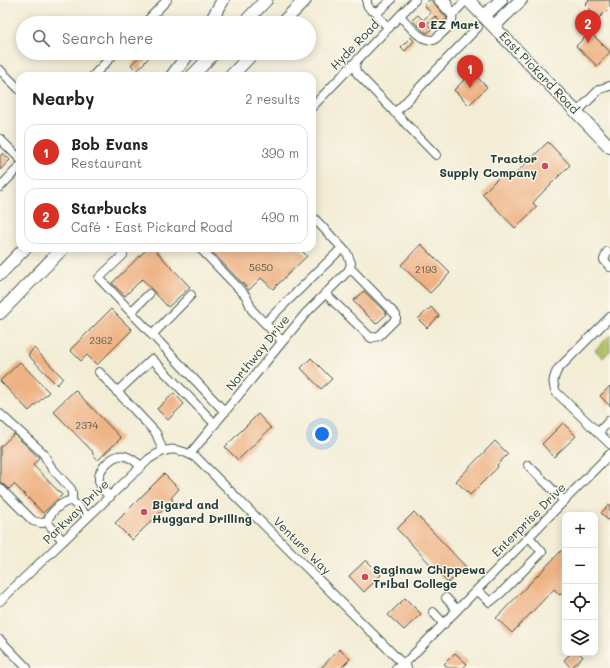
<!DOCTYPE html>
<meta charset="utf-8">
<style>
body{margin:0;font-family:Mali,sans-serif;background:#f6f6f6;color:#222}
.controls{position:absolute;right:12px;bottom:12px;display:grid;overflow:hidden;border-radius:8px;box-shadow:0 2px 10px #0003}
.controls button{width:36px;height:36px;display:grid;place-items:center;padding:0;border:0;border-bottom:1px solid #e0e0e0;background:#fff;color:#222;font:20px sans-serif}
.you{position:absolute;left:322px;top:434px;width:14px;height:14px;margin:-10px;border:3px solid #fff;border-radius:50%;background:#1a73e8;box-shadow:0 0 0 6px #1a73e833}
.badge{display:grid;place-items:center;width:26px;height:26px;border-radius:50%;background:#d93025;color:#fff;font-size:13px;font-weight:700}
.pin{position:absolute;translate:-50% -33px;filter:drop-shadow(0 1px 2px #0008)}
.pin::after{content:'';position:absolute;top:21px;width:14px;height:12px;background:inherit;clip-path:polygon(0 0,100% 0,50% 100%)}
.list{margin:0;padding:0;list-style:none}
h2{display:flex;justify-content:space-between;align-items:center;height:52px;margin:0;padding:0 16px;font-size:17px}
h2 small{font-size:13px;font-weight:400;color:#767676}
.list li{display:grid;grid-template-columns:26px 1fr auto;gap:12px;align-items:center;box-sizing:border-box;height:56px;margin:0 8px 8px;padding:0 8px;border:1px solid #e0e0e0;border-radius:12px}
.list b{display:block;font-size:15px;white-space:nowrap}
.list p{margin:0;font-size:13px;white-space:nowrap;color:#767676}
.list em{font-size:13px;font-style:normal;color:#767676}
.icon{flex:none;width:22px;height:22px;fill:none;stroke:currentColor;stroke-width:2;stroke-linecap:round;stroke-linejoin:round}
.map{position:relative;flex:none;width:610px;height:668px;overflow:hidden}
.search{position:absolute;background:#fff;box-shadow:0 2px 10px #0003;left:16px;top:16px;width:300px;height:44px;display:flex;align-items:center;gap:10px;box-sizing:border-box;padding:0 14px;border-radius:22px;color:#767676;font-size:15px}
.panel{position:absolute;background:#fff;box-shadow:0 2px 10px #0003;left:16px;top:72px;width:300px;height:180px;border-radius:12px}
.map>svg:first-child{display:block}
</style>
<div class="map">
<svg width="610" height="668" viewBox="0 0 610 668">
<rect width="100%" height="100%" fill="#fbf7ec"/>
<filter id="ink" filterUnits="userSpaceOnUse"><feTurbulence type="fractalNoise" baseFrequency=".025" numOctaves="2"/><feDisplacementMap in="SourceGraphic" scale="8" xChannelSelector="R" yChannelSelector="G"/><feConvolveMatrix kernelMatrix="1 2 1 2 8 2 1 2 1" color-interpolation-filters="sRGB"/></filter>
<filter id="wash" filterUnits="userSpaceOnUse"><feTurbulence type="fractalNoise" baseFrequency=".012" numOctaves="4" result="noise"/><feDisplacementMap in="SourceGraphic" scale="16" xChannelSelector="R" yChannelSelector="G"/><feGaussianBlur stdDeviation="0.9" result="paint"/><feColorMatrix in="noise" values="0 0 0 0 0 0 0 0 0 0 0 0 0 0 0 0 0 1.4 0 .05"/><feComposite in="paint" operator="in"/></filter>
<g filter="url(#wash)">
<rect width="100%" height="100%" fill="#f3edd6"/>
<!-- green -->
<path fill="#aebd5f" stroke="#667d4a" d="M610,335v16l-7,7 -8,-8z"/>
<g id="blocks">
<!-- building -->
<g fill="#efb284">
<path d="M429,0h2l16,18 -5,6 -7,-8 -8,8 5,5 -5,4 -4,-2 -11,-11 6,-5 5,5 8,-7 -7,-8z"/>
<path d="M589,0h21v7l-11,11 -14,-14z"/>
<path d="M590,32l20,20 -13,14 -21,-20z"/>
<path d="M411,37l3,4 -9,10 -4,-4z"/>
<path d="M142,53h11l-16,18 -6,-6z"/>
<path d="M472,72l15,15 -18,18 -15,-15z"/>
<path d="M548,142l22,23 -32,32 -5,6 4,4 -22,21 -33,-34 22,-22 6,7z"/>
<path d="M3,153l7,7 -10,10v-14z"/>
<path d="M421,244l29,29 -20,20 -29,-28z"/>
<path d="M148,248h5l37,39 -22,20 -26,-28 -17,17 -13,-13z"/>
<path d="M208,248h91l8,8 -34,33 -12,-11 -12,12z"/>
<path d="M364,291l23,23 -11,10 -23,-23z"/>
<path d="M431,307l8,9 -12,12 -9,-9z"/>
<path d="M111,309l21,21 -35,35 -10,-10 -6,6 -11,-11z"/>
<path d="M34,348l29,30 -6,7 -29,-30z"/>
<path d="M311,358l21,21 -11,10 -20,-21z"/>
<path d="M20,362l29,30 -20,19 -29,-30z"/>
<path d="M610,386v20l-10,-10z"/>
<path d="M75,390l46,48 -23,22 -6,-7 1,-1 -40,-41z"/>
<path d="M174,393l10,11 -16,16 -11,-11z"/>
<path d="M258,414l13,14 -33,32 -13,-13z"/>
<path d="M563,423l13,13 -22,21 -12,-13z"/>
<path d="M14,434l25,24 -6,7 29,30 -19,18 -29,-29 -5,5 -9,-7v-35z"/>
<path d="M495,441l13,13 -11,11 1,2 -28,28 -14,-14z"/>
<path d="M164,474l15,15 -8,9 2,2 -41,40 -17,-17z"/>
<path d="M610,504v18l-9,-9z"/>
<path d="M414,512l52,55 -18,16 -51,-54z"/>
<path d="M565,547v43l-5,5 -6,-6 -42,44 -16,-15z"/>
<path d="M366,560l15,15 -17,17 -15,-16z"/>
<path d="M405,598l16,16 -17,16 -16,-15z"/>
<path d="M339,649l11,10 -9,9h-20z"/>
<path d="M455,653l12,11 -4,4h-15l-4,-4z"/>
<path d="M571,653h9l3,4 -12,11 -7,-8z"/>
</g>
</g>
</g>
<g filter="url(#ink)">
<use href="#blocks" fill-opacity="0" stroke="#3f574c" stroke-width="1"/>
<g fill="none" stroke-linecap="round" stroke-linejoin="round">
<!-- minor casing -->
<g stroke="#3f574c" stroke-width="10">
<g id="minor">
<path d="M367,0v5l4,5 7,2 13,-12"/>
<path d="M438,0l14,15 14,-15"/>
<path d="M400,16c9,9 19,25 34,24 6,-6 21,-15 18,-25 -1,-5 -4,-10 -6,-15"/>
<path d="M378,17l11,11"/>
<path d="M145,23l22,-23"/>
<path d="M356,62l-1,6 2,5 79,82"/>
<path d="M0,70l20,20"/>
<path d="M93,76l22,-23"/>
<path d="M312,107l103,-107"/>
<path d="M577,112l23,-23 10,-3"/>
<path d="M395,113l83,-86"/>
<path d="M0,139l20,20"/>
<path d="M0,187l20,-21"/>
<path d="M200,248l46,48 6,14 30,31"/>
<path d="M607,252l-3,8 6,7"/>
<path d="M123,255l-24,23 126,134"/>
<path d="M325,293l46,45 8,-2 17,-17v-4l-44,-45h-3"/>
<path d="M131,312l18,-18"/>
<path d="M610,317l-52,52c-5,9 -6,14 -2,23l54,52"/>
<path d="M265,323l77,-75"/>
<path d="M152,335l39,-40"/>
<path d="M99,372l57,61 7,18"/>
<path d="M117,392l35,-33 63,65"/>
<path d="M0,414l43,39 8,14 20,22 1,5v7"/>
<path d="M598,433l12,-13"/>
<path d="M190,454l116,-141 43,-43 2,-7 -4,-10 -35,-37"/>
<path d="M528,465l36,36"/>
<path d="M0,488l33,33 8,2 6,-1"/>
<path d="M110,497c-5,-5 -9,-9 -11,-16 -2,-12 15,-28 26,-25 7,2 11,6 16,10"/>
<path d="M63,541l-16,-19c2,-8 15,-22 25,-21l16,16"/>
<path d="M477,590l13,12 11,-9 41,-41 -13,-15"/>
<path d="M446,598l11,12"/>
<path d="M0,601l149,-142c19,-13 29,-12 49,0l209,209"/>
<path d="M433,612l11,12"/>
<path d="M0,640l27,28"/>
<path d="M396,668l13,-9 201,-205"/>
</g>
</g>
<!-- highway casing -->
<g stroke="#3f574c" stroke-width="14">
<g id="highway">
<path d="M468,0l142,147"/>
<path d="M484,16l17,-16"/>
<path d="M210,23l13,-23"/>
<path d="M244,23l22,-23"/>
<path d="M282,23l23,-23"/>
<path d="M494,26l27,-26"/>
<path d="M172,76l17,-23"/>
<path d="M192,76l22,-23"/>
<path d="M231,76l22,-23"/>
<path d="M0,274l25,-26"/>
<path d="M0,313l63,-65"/>
</g>
</g>
<!-- minor -->
<use href="#minor" stroke="#fff" stroke-width="8"/>
<!-- highway -->
<use href="#highway" stroke="#fff" stroke-width="12"/>
</g>
</g>
<!-- markers -->
<g fill="#d1495b" stroke="#fbf7ec" stroke-width="1.5">
<circle cx="422" cy="25" r="4"/>
<circle cx="545" cy="166" r="4"/>
<circle cx="144" cy="512" r="4"/>
<circle cx="365" cy="577" r="4"/>
</g>
<g text-anchor="middle" stroke-width="3" stroke-linejoin="round" paint-order="stroke">
<!-- number labels -->
<g font-size="10" fill="#535a48">
<text x="261" y="271">5650</text>
<text x="426" y="273">2193</text>
<text x="101" y="344">2362</text>
<text x="87" y="429">2374</text>
</g>
<!-- poi labels -->
<g font-size="12" font-weight="bold" fill="#1f3d34" stroke="#fbf7ec" text-anchor="start">
<text x="430" y="29">EZ Mart</text>
<text x="537" y="163" text-anchor="end">Tractor<tspan x="537" dy="14">Supply Company</tspan></text>
<text x="152" y="509">Bigard and<tspan x="152" dy="14">Huggard Drilling</tspan></text>
<text x="373" y="574">Saginaw Chippewa<tspan x="373" dy="14">Tribal College</tspan></text>
</g>
<!-- street labels -->
<g font-size="12" fill="#1f3d34" stroke="#fbf7ec">
<text transform="translate(355 45) rotate(-46)" y="4">Hyde Road</text>
<text transform="translate(539 73) rotate(46)" y="4">East Pickard Road</text>
<text transform="translate(258 353) rotate(-51)" y="4">Northway Drive</text>
<text transform="translate(76 512) rotate(-44)" y="4">Parkway Drive</text>
<text transform="translate(529 520) rotate(-45)" y="4">Enterprise Drive</text>
<text transform="translate(302 546) rotate(45)" y="4">Venture Way</text>
</g>
</g>
</svg>
<div class="controls">
<button>+</button>
<button>−</button>
<button><svg class="icon" aria-label="locate" viewBox="0 0 24 24"><circle cx="12" cy="12" r="6"/><path d="M12 2v4M12 18v4M2 12h4M18 12h4"/></svg></button>
<button><svg class="icon" aria-label="layers" viewBox="0 0 24 24"><path d="M12 4l9 5-9 5-9-5zM3 14l9 5 9-5"/></svg></button>
</div>
<div class="you"></div>
<div class="pin badge" style="left:470px;top:88px">1</div>
<div class="pin badge" style="left:588px;top:43px">2</div>
<div class="search"><svg class="icon" aria-label="search" viewBox="0 0 24 24"><circle cx="10" cy="10" r="6"/><path d="M15 15l6 6"/></svg>Search here</div>
<section class="panel">
<h2>Nearby<small>2 results</small></h2>
<ul class="list">
<li><span class="badge">1</span><div><b>Bob Evans</b><p>Restaurant</p></div><em>390 m</em></li>
<li><span class="badge">2</span><div><b>Starbucks</b><p>Café · East Pickard Road</p></div><em>490 m</em></li>
</ul>
</section>
</div>
